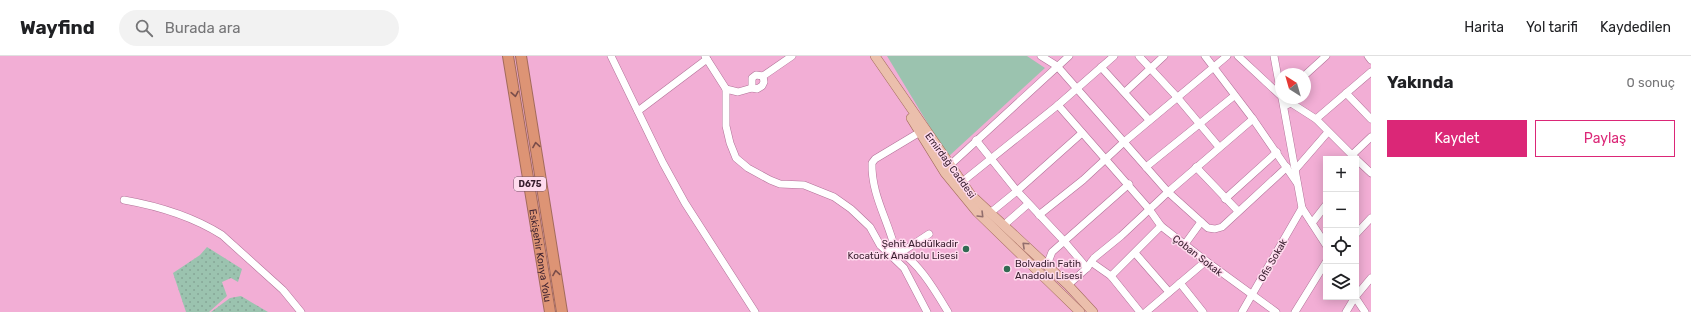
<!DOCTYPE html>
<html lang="tr">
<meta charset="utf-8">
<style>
body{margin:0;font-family:Rubik,sans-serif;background:#f2f2f2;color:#202124}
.controls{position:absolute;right:12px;bottom:12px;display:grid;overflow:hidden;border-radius:0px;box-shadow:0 2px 10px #0003}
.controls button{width:36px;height:36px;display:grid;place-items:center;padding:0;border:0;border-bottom:1px solid #e0e0e0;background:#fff;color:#202124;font:20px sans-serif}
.compass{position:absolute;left:1275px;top:12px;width:36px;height:36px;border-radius:50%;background:#fff;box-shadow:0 2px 10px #0003;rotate:323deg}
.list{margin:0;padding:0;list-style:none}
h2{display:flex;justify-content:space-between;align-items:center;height:52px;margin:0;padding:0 16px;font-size:17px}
h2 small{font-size:13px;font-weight:400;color:#757577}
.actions{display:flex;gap:8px;padding:12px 16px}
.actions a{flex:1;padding:9px 0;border:1px solid #db2777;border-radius:0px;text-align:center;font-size:14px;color:#db2777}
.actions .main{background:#db2777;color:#fff}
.icon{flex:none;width:22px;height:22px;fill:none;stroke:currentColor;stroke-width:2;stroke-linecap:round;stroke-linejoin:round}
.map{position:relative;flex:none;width:1371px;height:256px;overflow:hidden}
header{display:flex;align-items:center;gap:24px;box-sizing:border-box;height:56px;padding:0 20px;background:#fff;border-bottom:1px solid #e0e0e0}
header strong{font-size:19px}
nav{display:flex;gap:22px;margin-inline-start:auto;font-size:14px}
.search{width:280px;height:36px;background:#f2f2f2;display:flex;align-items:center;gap:10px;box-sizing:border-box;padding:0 14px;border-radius:22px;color:#757577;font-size:15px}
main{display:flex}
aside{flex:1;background:#fff}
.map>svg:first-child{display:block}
</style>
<header>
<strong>Wayfind</strong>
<div class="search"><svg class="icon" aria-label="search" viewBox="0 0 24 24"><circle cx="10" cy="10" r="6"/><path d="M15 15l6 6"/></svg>Burada ara</div>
<nav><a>Harita</a><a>Yol tarifi</a><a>Kaydedilen</a></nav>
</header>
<main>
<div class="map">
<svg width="1371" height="256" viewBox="0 0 1371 256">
<defs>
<pattern id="grass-dots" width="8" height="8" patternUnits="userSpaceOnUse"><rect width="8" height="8" fill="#9bc3af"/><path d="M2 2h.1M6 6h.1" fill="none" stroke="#86a797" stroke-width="1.8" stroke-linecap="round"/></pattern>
</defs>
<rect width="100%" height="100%" fill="#f2aed5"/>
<!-- grass -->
<g fill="url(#grass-dots)">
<path d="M207,191l35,22 -4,13 -7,-4 -9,4 5,14 -18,16h-23l-13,-39 27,-18z"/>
<path d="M241,240l27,16h-57l19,-14z"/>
</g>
<!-- pitch -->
<path fill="#9bc3af" d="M887,0h140l18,12 -97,89z"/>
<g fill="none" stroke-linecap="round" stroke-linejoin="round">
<!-- minor casing -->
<g stroke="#b27298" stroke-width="8">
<g id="minor">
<path d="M611,0l52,107 22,40 70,109"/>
<path d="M705,0l21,33v37l4,17 6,15 12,10 22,12 10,4 24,1 30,12 17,12 19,18 10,18c5,1 11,2 15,4 22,10 41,43 53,63"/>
<path d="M1041,0l16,10 111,126 40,36 7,1 7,-2 65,-60"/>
<path d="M1139,0l38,41 42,50"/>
<path d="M1205,0l48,63 44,64"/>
<path d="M1238,0l43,40"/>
<path d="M1274,0l7,38"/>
<path d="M1368,0l3,4"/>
<path d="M1101,11l48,53"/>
<path d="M1305,19l21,-19"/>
<path d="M752,32v-10l4,-3 7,1"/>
<path d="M726,33l12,3 14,-4 5,1 5,-3 2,-4 -1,-6 29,-20"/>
<path d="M1125,36l39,-36"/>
<path d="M1346,37l25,26"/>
<path d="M1282,42l20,110 24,37"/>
<path d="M1058,49l91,104 12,17 45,35 70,51"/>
<path d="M1284,50l7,-3 25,16 40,40"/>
<path d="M638,55l69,-52"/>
<path d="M1316,63l55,-47"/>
<path d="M976,84l41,51 47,50 23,27"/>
<path d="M1352,99l19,-18"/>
<path d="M1356,103l15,14"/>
<path d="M948,111l121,-111"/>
<path d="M1146,111l88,-71"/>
<path d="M1196,111l42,44"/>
<path d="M1295,114l33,-38"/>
<path d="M962,126l96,-77 56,-49"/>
<path d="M1225,143l52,-47"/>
<path d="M124,144c34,6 68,16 98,35l61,55 18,22"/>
<path d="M990,157l27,-22 65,-58"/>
<path d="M1039,159l44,-35 41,-38 103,-86"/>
<path d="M1312,167l14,-18"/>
<path d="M1004,169l24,-21"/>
<path d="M1356,178l15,-16"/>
<path d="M1185,188l16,-22"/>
<path d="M881,190l23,22 23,44"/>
<path d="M895,193c-7,-29 -24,-55 -23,-86l3,-4 45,-27"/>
<path d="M900,197l29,-19"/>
<path d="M1135,197l34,39"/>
<path d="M1091,206l20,14 29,36"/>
<path d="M1047,209l5,-13 77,-68"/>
<path d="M1111,220l50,-50"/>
<path d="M1180,227l23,29"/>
<path d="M1068,229l19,-17 7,-10 27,-22 47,-44 85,-73"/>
<path d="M1356,240l15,-18"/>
<path d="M1355,241l10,15"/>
<path d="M1146,256l60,-51"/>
<path d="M1242,256l60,-104"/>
<path d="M1295,256l31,-50"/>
<path d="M1346,256l9,-15"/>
</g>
</g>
<!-- major casing -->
<g stroke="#a36b5c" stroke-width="10">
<g id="major">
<path d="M875,0l96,139 97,90 25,27"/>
<path d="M911,62l34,55 32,39 103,100"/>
</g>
</g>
<!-- highway casing -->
<g stroke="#a36b5c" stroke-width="12">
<g id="highway">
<path id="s1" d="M508,0l42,256"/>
<path d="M521,0l41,256"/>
</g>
</g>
<!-- minor -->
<use href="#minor" stroke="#fff" stroke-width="7"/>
<!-- major -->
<use href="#major" stroke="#ebbfac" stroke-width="9"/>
<!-- highway -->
<use href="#highway" stroke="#dd9475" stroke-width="10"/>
</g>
<!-- one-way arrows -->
<defs><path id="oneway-chevron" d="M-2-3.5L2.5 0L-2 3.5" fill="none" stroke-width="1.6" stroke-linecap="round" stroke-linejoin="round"/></defs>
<g stroke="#7a4d4a">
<use href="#oneway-chevron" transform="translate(515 38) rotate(80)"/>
<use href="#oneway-chevron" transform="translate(536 89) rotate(-99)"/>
<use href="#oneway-chevron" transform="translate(556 217) rotate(-99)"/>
</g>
<g stroke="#926e6d">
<use href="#oneway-chevron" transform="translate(981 159) rotate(45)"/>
<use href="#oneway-chevron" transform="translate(1025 189) rotate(-137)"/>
</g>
<!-- markers -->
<g fill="#316a52" stroke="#ffdbee" stroke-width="1.5">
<circle cx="966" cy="193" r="4"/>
<circle cx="1007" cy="213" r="4"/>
</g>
<g text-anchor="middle" stroke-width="3" stroke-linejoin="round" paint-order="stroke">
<!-- shield labels -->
<rect fill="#ffdbee" stroke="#745768" stroke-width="1" x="514" y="121" width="32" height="14" rx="3"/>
<g font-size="9" font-weight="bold" fill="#381e2e">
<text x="530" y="131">D675</text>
</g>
<!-- street labels -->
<g font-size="10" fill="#381e2e" stroke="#ffdbee">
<text transform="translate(951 109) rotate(54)" y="4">Emirdağ Caddesi</text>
<text dy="4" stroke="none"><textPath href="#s1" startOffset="202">Eskişehir Konya Yolu</textPath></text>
<text transform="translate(1198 199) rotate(38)" y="4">Çoban Sokak</text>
<text transform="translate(1272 204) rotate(-60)" y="4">Ofis Sokak</text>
</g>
<!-- poi labels -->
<g font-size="10" fill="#381e2e" stroke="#ffdbee" text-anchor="end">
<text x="958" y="191">Şehit Abdülkadir<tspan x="958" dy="12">Kocatürk Anadolu Lisesi</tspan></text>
<text x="1015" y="211" text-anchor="start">Bolvadin Fatih<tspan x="1015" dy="12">Anadolu Lisesi</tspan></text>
</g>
</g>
</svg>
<div class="controls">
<button>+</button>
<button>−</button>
<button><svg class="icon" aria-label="locate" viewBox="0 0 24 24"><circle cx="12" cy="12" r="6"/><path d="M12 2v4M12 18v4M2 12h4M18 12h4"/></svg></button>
<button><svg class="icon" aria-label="layers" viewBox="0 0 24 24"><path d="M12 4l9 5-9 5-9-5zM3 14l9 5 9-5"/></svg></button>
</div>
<svg class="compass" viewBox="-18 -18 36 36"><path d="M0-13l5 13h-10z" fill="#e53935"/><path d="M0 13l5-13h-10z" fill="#757577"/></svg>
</div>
<aside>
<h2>Yakında<small>0 sonuç</small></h2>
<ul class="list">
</ul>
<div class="actions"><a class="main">Kaydet</a><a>Paylaş</a></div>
</aside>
</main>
